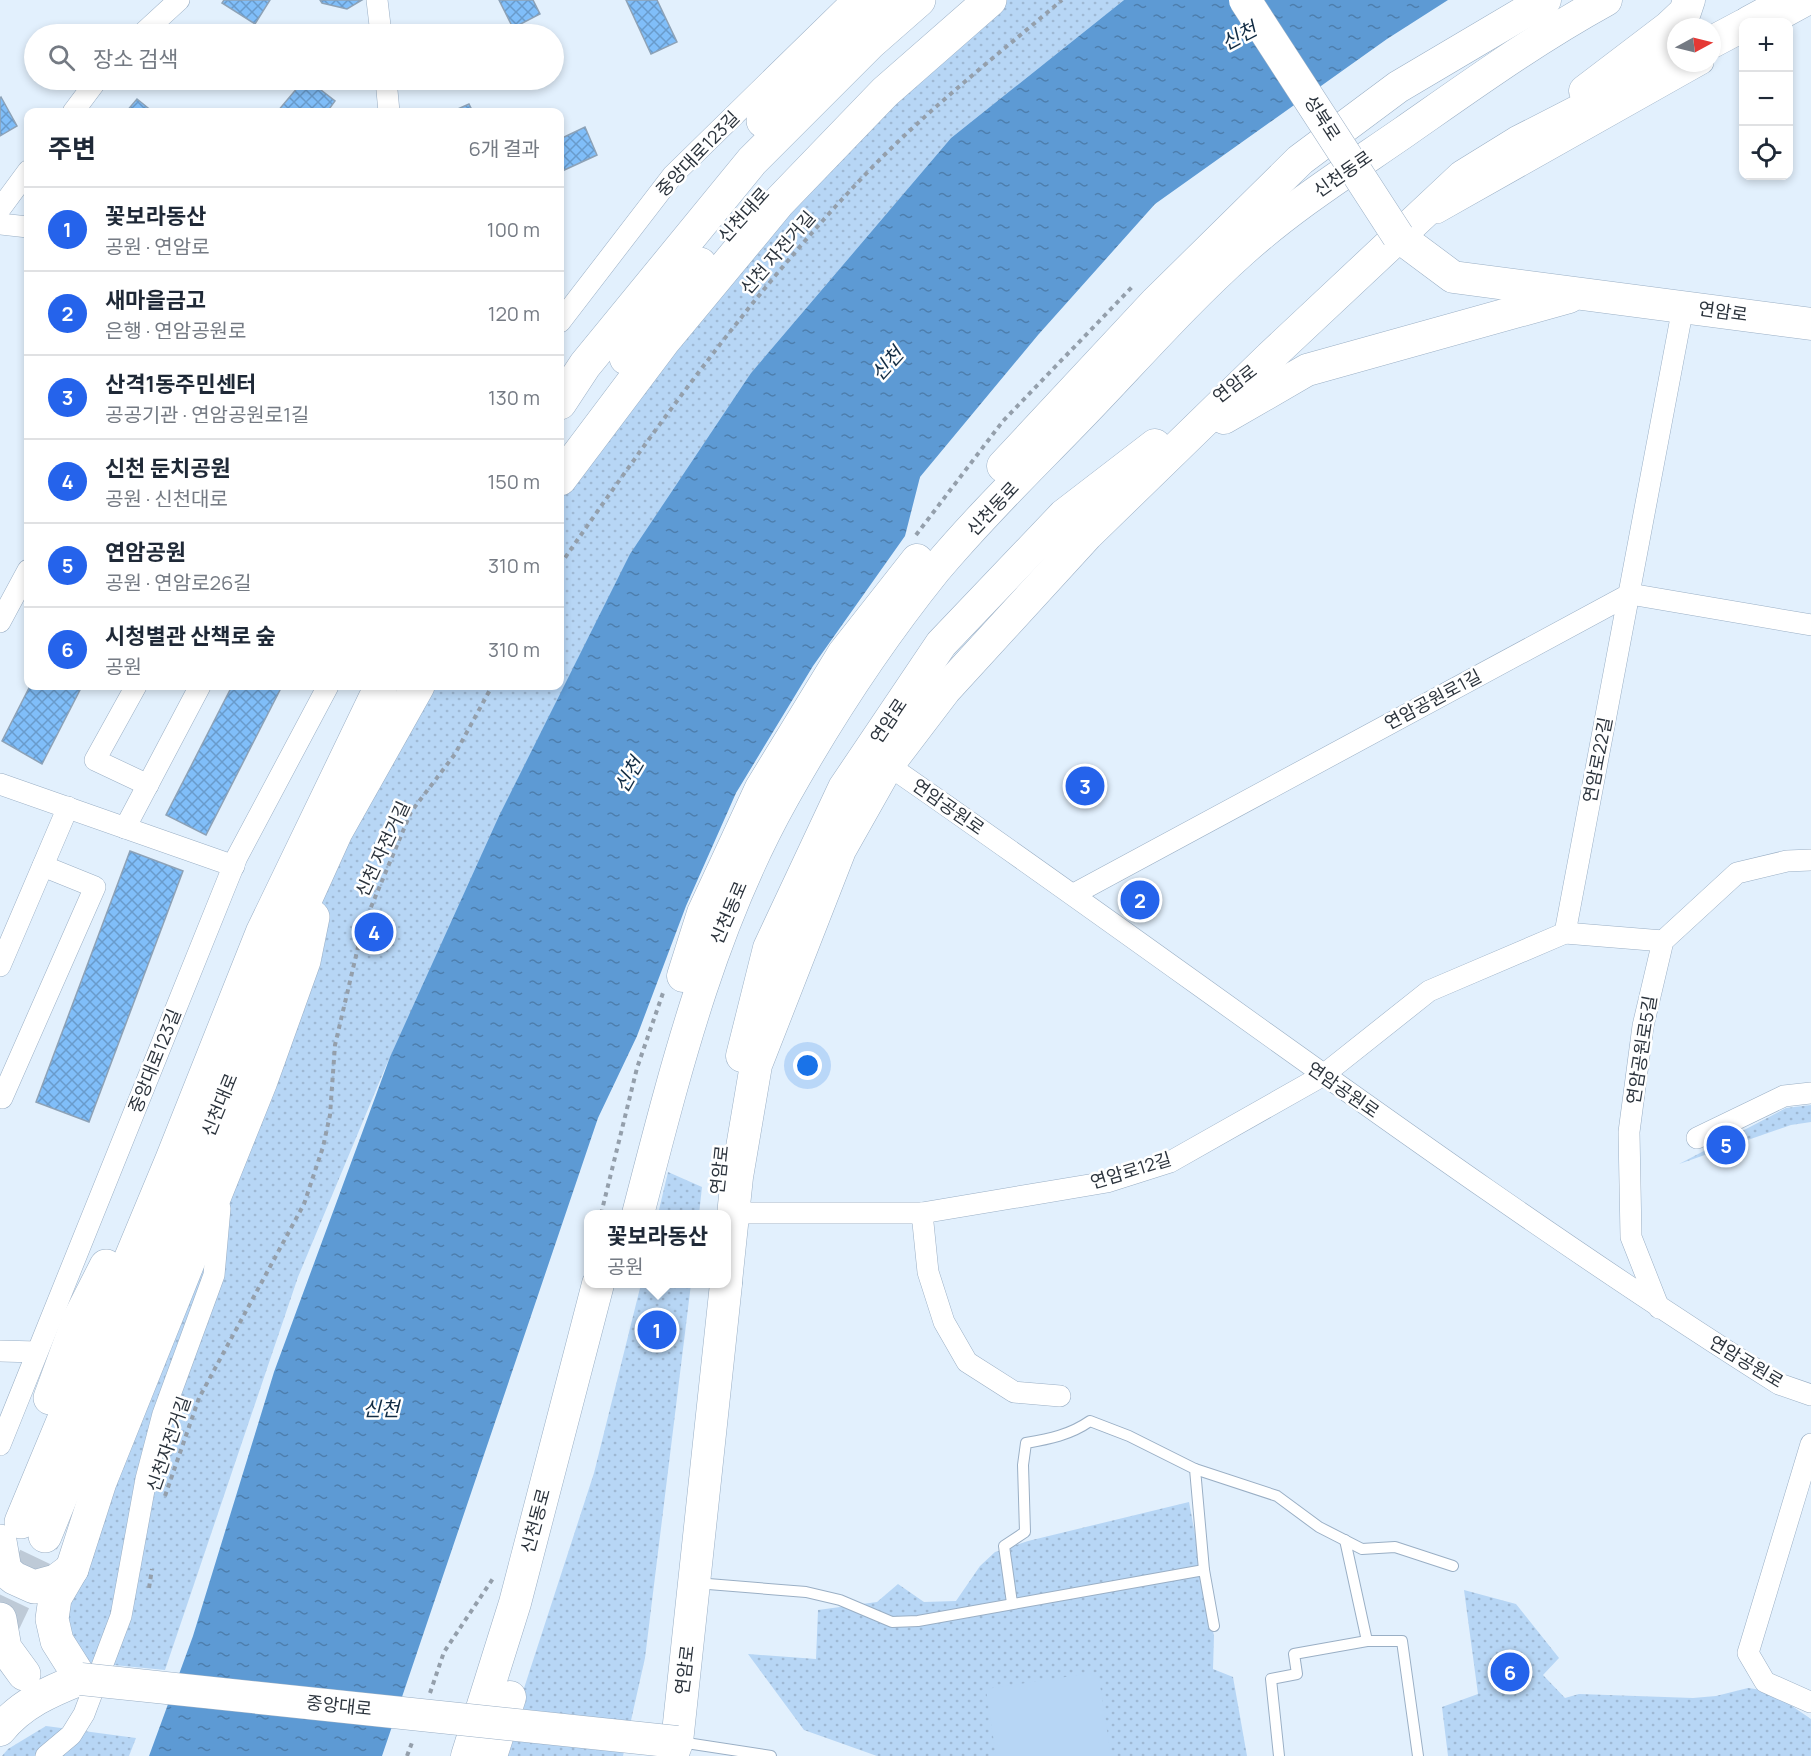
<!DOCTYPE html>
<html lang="ko">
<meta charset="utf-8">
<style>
body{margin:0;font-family:Manrope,"Noto Sans KR",sans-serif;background:#f2f2f3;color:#1f2937}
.controls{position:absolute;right:18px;top:18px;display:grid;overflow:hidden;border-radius:12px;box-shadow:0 3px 9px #0003}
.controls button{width:54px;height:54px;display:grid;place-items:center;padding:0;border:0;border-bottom:2px solid #e0e1e3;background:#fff;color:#1f2937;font:30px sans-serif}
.compass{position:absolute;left:1667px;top:18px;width:54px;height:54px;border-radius:50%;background:#fff;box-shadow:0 3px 9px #0003;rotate:83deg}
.you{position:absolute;left:808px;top:1066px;width:21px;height:21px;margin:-15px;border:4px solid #fff;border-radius:50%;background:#1a73e8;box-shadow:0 0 0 9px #1a73e833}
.badge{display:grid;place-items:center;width:39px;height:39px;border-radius:50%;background:#2563eb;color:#fff;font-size:20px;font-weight:700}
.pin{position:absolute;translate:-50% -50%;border:3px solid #fff;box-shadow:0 2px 6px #0006}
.popup{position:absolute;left:584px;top:1210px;width:147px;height:78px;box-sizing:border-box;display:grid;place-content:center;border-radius:12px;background:#fff;filter:drop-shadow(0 2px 4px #0005);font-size:20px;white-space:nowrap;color:#747a83}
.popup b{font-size:22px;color:#1f2937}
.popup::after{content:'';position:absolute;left:50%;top:100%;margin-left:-12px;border:12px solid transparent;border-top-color:#fff}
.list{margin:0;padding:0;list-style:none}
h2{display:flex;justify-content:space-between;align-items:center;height:78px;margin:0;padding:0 24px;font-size:26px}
h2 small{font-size:20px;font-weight:400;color:#747a83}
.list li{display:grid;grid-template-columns:39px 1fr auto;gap:18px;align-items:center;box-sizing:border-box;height:84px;padding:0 24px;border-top:2px solid #e0e1e3}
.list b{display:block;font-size:22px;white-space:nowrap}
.list p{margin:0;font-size:20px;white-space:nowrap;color:#747a83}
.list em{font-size:20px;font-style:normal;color:#747a83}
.icon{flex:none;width:33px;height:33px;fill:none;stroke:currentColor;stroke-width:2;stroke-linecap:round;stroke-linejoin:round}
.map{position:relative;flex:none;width:1811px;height:1756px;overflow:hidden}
.search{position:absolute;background:#fff;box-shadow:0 3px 9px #0003;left:24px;top:24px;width:540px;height:66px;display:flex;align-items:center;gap:15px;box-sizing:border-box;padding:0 21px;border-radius:33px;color:#747a83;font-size:22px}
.panel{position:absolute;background:#fff;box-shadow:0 3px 9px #0003;left:24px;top:108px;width:540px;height:582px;border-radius:12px}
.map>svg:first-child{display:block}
</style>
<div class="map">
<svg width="1811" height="1756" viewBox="0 0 1811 1756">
<defs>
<pattern id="park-dots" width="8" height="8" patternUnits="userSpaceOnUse" patternTransform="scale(1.5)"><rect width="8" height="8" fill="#b7d6f5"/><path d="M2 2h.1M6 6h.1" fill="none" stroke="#9eb8d3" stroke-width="1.8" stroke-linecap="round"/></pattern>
<pattern id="water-ripples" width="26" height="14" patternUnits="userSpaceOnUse" patternTransform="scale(1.5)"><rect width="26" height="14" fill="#5d9ad4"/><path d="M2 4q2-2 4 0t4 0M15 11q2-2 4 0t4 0" fill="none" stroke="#4d7ead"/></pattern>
<pattern id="building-cross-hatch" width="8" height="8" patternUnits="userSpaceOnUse" patternTransform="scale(1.5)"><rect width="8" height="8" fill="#80bef9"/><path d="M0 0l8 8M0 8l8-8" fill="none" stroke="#699bcb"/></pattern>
</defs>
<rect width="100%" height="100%" fill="#e2f0fd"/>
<!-- park -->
<g fill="url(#park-dots)">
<path d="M992,0h132l-173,138 -200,235 -225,391 -140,302 -88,211 -133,393 -82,-8 -28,-64 294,-779 81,-133h130v-201l227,-277z"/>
<path d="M1811,1105v17l-20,3 -112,39 107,-56z"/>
<path d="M668,1172l34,15 -3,27h-41z"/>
<path d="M641,1284h50l-46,374 -22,98h-121l92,-283z"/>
<path d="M1189,1502l25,134 -1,33 20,8 14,79h-370l-73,-26 -56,-76 68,5 2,-49 59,-8 21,-18 26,18 32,-1 24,-35 15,-14 33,-11z"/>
<path d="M1464,1590l52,14 43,54 -16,17 22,23 14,-4 114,4 23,-2 32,-8 22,3 41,28v37h-363l-6,-49 36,-13z"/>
<path d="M46,1726l90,12 -7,18h-127l6,-7z"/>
</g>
<!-- pitch -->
<path fill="#b7d6f5" d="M1098,1672l13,84h-115l-10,-67z"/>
<!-- water -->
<path fill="url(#water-ripples)" d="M1124,0h324l-61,39 -232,165 -117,131 -118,142 -15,59 -92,130 -77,127 -50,113 -49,130 -39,82 -216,638h-233l44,-120 81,-264 116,-315 109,-241 131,-262 121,-181 200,-235z"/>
<!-- building -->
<g fill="url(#building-cross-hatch)" stroke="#8da2b7" stroke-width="1.5">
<path d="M224,0h46l-15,24 -33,-21z"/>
<path d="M320,0h42l-15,9 -25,-6z"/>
<path d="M499,0h34l7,14 -27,14z"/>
<path d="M626,0h31l20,42 -26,12z"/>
<path d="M304,80h4l27,21 -8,11h-50z"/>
<path d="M1,97l16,29 -17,10v-38z"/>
<path d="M137,99l16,13h-27z"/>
<path d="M469,104l4,8h-22z"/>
<path d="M585,127l12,28 -37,17v-33z"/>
<path d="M30,686h52l-40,78 -40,-23z"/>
<path d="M232,686h50l-76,149 -40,-20z"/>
<path d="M130,851l53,20 -94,251 -53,-20z"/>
</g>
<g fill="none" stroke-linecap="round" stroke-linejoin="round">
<!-- trunk-tunnel -->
<path stroke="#becad7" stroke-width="33" stroke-dasharray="33 16" stroke-linecap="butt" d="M0,1631l45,-95"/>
<!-- service casing -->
<g stroke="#9aafc5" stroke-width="12">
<g id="service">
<path d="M1195,1469l82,27 42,31 43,22 33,-2 58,19"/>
<path d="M1345,1540l22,101"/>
<path d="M696,1583l110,9 34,8 52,22 26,-1 286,-51 10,56"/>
<path d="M1012,1603l-8,-57 21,-14 -2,-67 3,-22c23,-4 44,-8 64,-22l39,15 66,33 9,101"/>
<path d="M680,1742l91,14"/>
<path d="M1279,1756l-8,-77 26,-5 -3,-20 73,-13h35l16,115"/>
</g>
</g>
<!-- minor casing -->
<g stroke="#9aafc5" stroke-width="22">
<g id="minor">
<path d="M377,0l4,34"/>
<path d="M1778,21l33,-18"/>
<path d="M142,34l37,-34"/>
<path d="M386,80l3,32"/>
<path d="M73,112l24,-32"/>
<path d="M0,209l28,-38"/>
<path d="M1437,213l266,-150"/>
<path d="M0,224l28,3"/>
<path d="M560,322l113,-147 179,-175"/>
<path d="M0,622l28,-52"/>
<path d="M136,686l-41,74 53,25"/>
<path d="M888,765c298,206 585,426 891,619l32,11"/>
<path d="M0,784l234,82"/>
<path d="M125,828l75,-142"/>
<path d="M1074,894l556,-300 181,31"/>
<path d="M1565,933l98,8"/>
<path d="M0,966l68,-159"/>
<path d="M0,1097l2,1 93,-211 -52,-21"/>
<path d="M1697,1138l87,-42 27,-3"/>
<path d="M733,1213h189l185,-31 63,-20 152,-86 107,-85 136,-58 118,-626"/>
<path d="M922,1213l6,59 16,50 23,40 47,30 46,4"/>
<path d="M1659,1308l-28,-71 -2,-105 14,-106 20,-85 74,-68 50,-12 24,-1"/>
<path d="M0,1351l37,1"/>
<path d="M0,1445l237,-588 91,-171"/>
<path d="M1810,1702l-45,-20 -17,-29 63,-209"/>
<path d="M46,1756l25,-21 13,-21 37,-98 25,-137 17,-65 51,-139 6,-67"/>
</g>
</g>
<!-- secondary casing -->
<g stroke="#9aafc5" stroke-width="33">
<g id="secondary">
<path d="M1749,22l41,-22"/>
<path d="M1712,42l32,-17"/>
<path d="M1585,91l84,-64 16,-15 4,-12"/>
<path d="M1398,236l55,41 358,47"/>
<path d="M1224,418l83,-48 262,-73"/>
<path d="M1003,466l152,-163 145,-143 98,-73 147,-87"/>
<path d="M683,976l20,-63 58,-125 82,-134 74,-94"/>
<path d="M742,1056l27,-108 75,-160 97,-144 123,-129 91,-70"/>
<path d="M638,1214c37,-142 72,-286 145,-416 44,-79 95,-157 152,-228 46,-55 99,-106 149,-158 52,-54 102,-111 158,-161 50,-45 107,-81 162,-119 66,-46 131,-93 202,-132"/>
<path d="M726,1282l11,-105 19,-112 84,-215 48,-85 57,-75 142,-155 183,-178 193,-181 55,-34 158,-81"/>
<path d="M0,1730c21,-26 50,-39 81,-51"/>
<path d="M467,1756l48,-153 83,-319"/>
<path d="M491,1756l19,-59"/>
<path d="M672,1756l5,-14 49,-458"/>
</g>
</g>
<!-- trunk casing -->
<g stroke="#9aafc5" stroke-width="34">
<g id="trunk">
<path d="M763,121l34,-38 85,-83"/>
<path d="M626,358l30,-45 44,-49"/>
<path d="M560,403l25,-38 167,-204 118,-118 49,-43"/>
<path d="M560,479l103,-137 116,-140 106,-110 105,-92"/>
<path d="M50,1398l28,-77 28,-55"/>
<path d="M21,1522l151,-363 90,-226 119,-247"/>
<path d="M45,1536l253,-620 38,-84 82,-146"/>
<path d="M0,1541l5,29 9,8 20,9 22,-6 16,-12"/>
<path d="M0,1619l5,29 19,26"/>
<path d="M81,1679l-24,-38 -5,-22 3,-21 17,-29 28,-87 161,-401 43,-120 9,-44"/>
</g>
</g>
<!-- path -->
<g stroke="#949fab" stroke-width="4" stroke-dasharray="4.5 4.5" stroke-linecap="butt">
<path d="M916,535l87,-114 130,-135"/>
<path d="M560,565c93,-134 189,-268 302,-387 61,-65 132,-120 200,-178"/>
<path d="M601,1214l36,-146 27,-78"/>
<path d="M165,1496l34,-98 105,-194 19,-57 7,-32 5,-70 28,-119 48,-114 44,-58 37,-68"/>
<path d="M149,1588l3,-19"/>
<path d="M430,1693l14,-41 50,-75"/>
<path d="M407,1756l6,-16"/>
</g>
<!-- service -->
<use href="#service" stroke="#fff" stroke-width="10"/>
<!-- minor -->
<use href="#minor" stroke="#fff" stroke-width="21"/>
<!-- secondary -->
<use href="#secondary" stroke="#fff" stroke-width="32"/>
<!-- trunk -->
<use href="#trunk" stroke="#fff" stroke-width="33"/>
<!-- secondary-bridge casing -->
<g stroke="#9aafc5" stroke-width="33" stroke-linecap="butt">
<g id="secondary-bridge">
<path d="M1245,0l153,236"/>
<path d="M81,1679l596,63"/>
</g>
</g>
<!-- secondary-bridge -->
<use href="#secondary-bridge" stroke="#fff" stroke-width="32"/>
</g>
<g text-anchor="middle" stroke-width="5" stroke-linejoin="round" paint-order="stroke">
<!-- street labels -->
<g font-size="18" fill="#2c343d" stroke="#fff">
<text transform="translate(1322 118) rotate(57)" y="6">성북로</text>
<text transform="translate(698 154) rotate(-46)" y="6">중앙대로123길</text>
<text transform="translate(1343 174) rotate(-35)" y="6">신천동로</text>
<text transform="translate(744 215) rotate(-48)" y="6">신천대로</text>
<text transform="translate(778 253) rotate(-49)" y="6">신천 자전거길</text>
<text transform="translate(1723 312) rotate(8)" y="6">연암로</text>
<text transform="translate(1235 384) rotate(-38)" y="6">연암로</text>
<text transform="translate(993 509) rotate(-47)" y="6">신천동로</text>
<text transform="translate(1433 700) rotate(-28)" y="6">연암공원로1길</text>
<text transform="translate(889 721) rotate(-56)" y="6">연암로</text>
<text transform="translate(1598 760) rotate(-79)" y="6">연암로22길</text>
<text transform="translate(948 807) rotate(35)" y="6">연암공원로</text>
<text transform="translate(383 849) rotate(-65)" y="6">신천 자전거길</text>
<text transform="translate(729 913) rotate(-67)" y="6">신천동로</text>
<text transform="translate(1642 1050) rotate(-81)" y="6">연암공원로5길</text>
<text transform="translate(155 1061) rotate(-68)" y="6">중앙대로123길</text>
<text transform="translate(1343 1090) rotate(35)" y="6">연암공원로</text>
<text transform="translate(220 1105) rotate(-68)" y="6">신천대로</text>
<text transform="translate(720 1170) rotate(-84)" y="6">연암로</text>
<text transform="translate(1131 1171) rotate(-17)" y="6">연암로12길</text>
<text transform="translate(1746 1362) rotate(31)" y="6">연암공원로</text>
<text transform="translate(169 1444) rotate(-71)" y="6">신천자전거길</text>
<text transform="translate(536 1521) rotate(-75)" y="6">신천동로</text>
<text transform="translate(685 1670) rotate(-83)" y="6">연암로</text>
<text transform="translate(339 1706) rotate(6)" y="6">중앙대로</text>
</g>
<!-- water labels -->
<g font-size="20" font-style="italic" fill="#122c44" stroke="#fff">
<text transform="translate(1239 36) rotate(-28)" y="7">신천</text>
<text transform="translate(887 364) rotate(-48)" y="7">신천</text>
<text transform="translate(629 775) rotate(-60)" y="7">신천</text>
<text x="381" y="1416">신천</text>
</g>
</g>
</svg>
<div class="controls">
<button>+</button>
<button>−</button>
<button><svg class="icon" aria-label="locate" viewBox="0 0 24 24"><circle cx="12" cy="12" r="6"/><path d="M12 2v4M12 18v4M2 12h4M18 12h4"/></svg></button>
</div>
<svg class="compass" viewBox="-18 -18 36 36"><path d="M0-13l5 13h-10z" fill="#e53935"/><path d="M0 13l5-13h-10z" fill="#747a83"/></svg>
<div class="you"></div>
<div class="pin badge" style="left:657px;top:1330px">1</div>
<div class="popup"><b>꽃보라동산</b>공원</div>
<div class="pin badge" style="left:1140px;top:900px">2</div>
<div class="pin badge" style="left:1085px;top:786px">3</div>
<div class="pin badge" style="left:374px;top:932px">4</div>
<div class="pin badge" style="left:1726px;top:1145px">5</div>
<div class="pin badge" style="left:1510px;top:1672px">6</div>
<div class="search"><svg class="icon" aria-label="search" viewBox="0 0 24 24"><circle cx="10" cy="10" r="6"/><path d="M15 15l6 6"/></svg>장소 검색</div>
<section class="panel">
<h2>주변<small>6개 결과</small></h2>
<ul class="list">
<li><span class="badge">1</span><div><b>꽃보라동산</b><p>공원 · 연암로</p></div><em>100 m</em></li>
<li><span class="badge">2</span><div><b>새마을금고</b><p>은행 · 연암공원로</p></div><em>120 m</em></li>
<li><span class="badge">3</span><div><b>산격1동주민센터</b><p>공공기관 · 연암공원로1길</p></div><em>130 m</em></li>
<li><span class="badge">4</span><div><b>신천 둔치공원</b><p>공원 · 신천대로</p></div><em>150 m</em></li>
<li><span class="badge">5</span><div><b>연암공원</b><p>공원 · 연암로26길</p></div><em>310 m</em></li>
<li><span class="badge">6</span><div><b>시청별관 산책로 숲</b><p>공원</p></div><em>310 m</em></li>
</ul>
</section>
</div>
